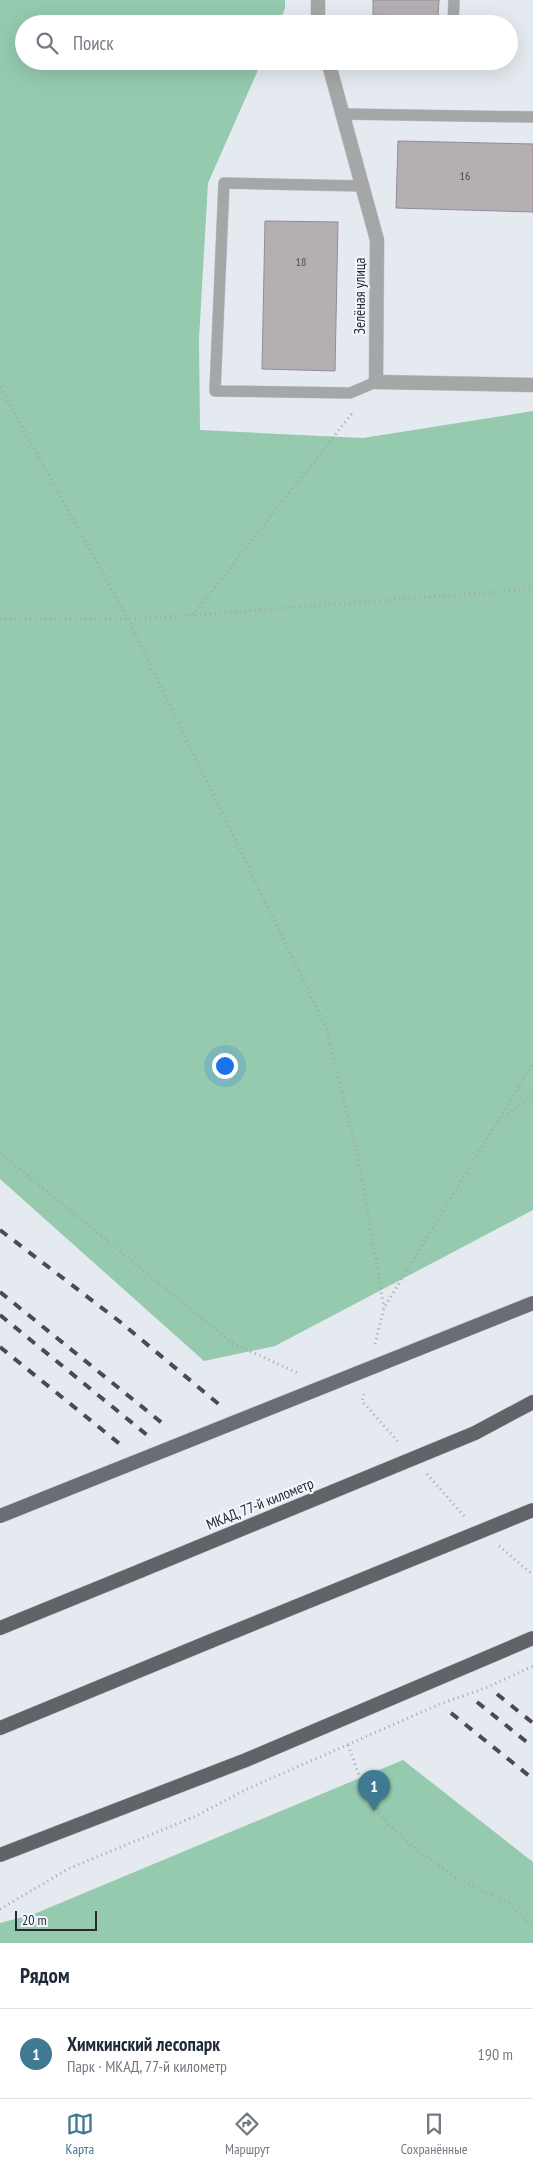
<!DOCTYPE html>
<html lang="ru">
<meta charset="utf-8">
<style>
body{margin:0;font-family:"PT Sans Narrow",sans-serif;background:#f6f6f7;color:#1f2937}
.scale{position:absolute;left:15px;bottom:12px;width:82px;box-sizing:border-box;padding-left:5px;border:2px solid #292a2d;border-top:0;font-size:14px;line-height:18px;white-space:nowrap;color:#292a2d;-webkit-text-stroke:4px #f2f7fe;paint-order:stroke}
.you{position:absolute;left:224px;top:1065px;width:18px;height:18px;margin:-12px;border:4px solid #fff;border-radius:50%;background:#1a73e8;box-shadow:0 0 0 8px #1a73e833}
.badge{display:grid;place-items:center;width:32px;height:32px;border-radius:50%;background:#3f7a92;color:#fff;font-size:16px;font-weight:700}
.pin{position:absolute;translate:-50% -41px;filter:drop-shadow(0 1px 2px #0008)}
.pin::after{content:'';position:absolute;top:26px;width:18px;height:15px;background:inherit;clip-path:polygon(0 0,100% 0,50% 100%)}
.list{margin:0;padding:0;list-style:none}
h2{display:flex;justify-content:space-between;align-items:center;height:65px;margin:0;padding:0 20px;font-size:21px}
h2 small{font-size:16px;font-weight:400;color:#747a83}
.list li{display:grid;grid-template-columns:32px 1fr auto;gap:15px;align-items:center;box-sizing:border-box;height:90px;padding:0 20px;border-top:1px solid #e0e1e3}
.list b{display:block;font-size:19px;white-space:nowrap}
.list p{margin:0;font-size:16px;white-space:nowrap;color:#747a83}
.list em{font-size:16px;font-style:normal;color:#747a83}
.icon{flex:none;width:28px;height:28px;fill:none;stroke:currentColor;stroke-width:2;stroke-linecap:round;stroke-linejoin:round}
.map{position:relative;flex:none;width:533px;height:1943px;overflow:hidden}
.search{position:absolute;background:#fff;box-shadow:0 5px 20px #0002;left:15px;right:15px;top:15px;height:55px;display:flex;align-items:center;gap:12px;box-sizing:border-box;padding:0 18px;border-radius:28px;color:#747a83;font-size:19px}
.sheet{height:155px;background:#fff}
nav{display:flex;justify-content:space-around;align-items:center;box-sizing:border-box;height:70px;border-top:1px solid #e0e1e3;background:#fff;font-size:14px;color:#747a83}
nav a{display:grid;justify-items:center;gap:2px}
nav .on{color:#3f7a92}
.map>svg:first-child{display:block}
</style>
<div class="map">
<svg width="533" height="1943" viewBox="0 0 533 1943">
<rect width="100%" height="100%" fill="#e5eaf0"/>
<!-- green -->
<g fill="#95caae">
<path d="M0,0h285v8l-6,16h-255v37h238l-54,122 -9,156 1,91 163,8 170,-27v799l-258,136 -71,15 -204,-182z"/>
<path d="M403,1760l130,102v81h-533v-20l34,-9z"/>
</g>
<!-- building -->
<g fill="#b5afb4" stroke="#938d93">
<path d="M373,0h66l-1,17 -65,-2z"/>
<path d="M398,141l135,3v68l-137,-4z"/>
<path d="M265,221l73,1 -3,149 -73,-2z"/>
</g>
<g fill="none" stroke-linecap="round" stroke-linejoin="round">
<!-- service casing -->
<g stroke="#c3c7cd" stroke-width="12">
<g id="service">
<path d="M453,24l1,-24"/>
<path d="M343,114l190,3"/>
<path d="M362,186l-138,-3 -9,208 135,2 26,-11"/>
</g>
</g>
<!-- minor casing -->
<g stroke="#c3c7cd" stroke-width="15">
<g id="minor">
<path d="M318,0v24"/>
<path d="M328,61l49,179 -1,142 157,3"/>
</g>
</g>
<!-- trunk casing -->
<g stroke="#c3c7cd" stroke-width="15">
<g id="trunk">
<path d="M475,1433l58,-31"/>
<path d="M0,1628l140,-57"/>
<path d="M0,1728l211,-87"/>
</g>
</g>
<!-- path -->
<g stroke="#a3a7ab" stroke-width="3" stroke-dasharray="1 4" stroke-linecap="butt">
<path d="M0,387l128,232 198,408 34,140 24,141"/>
<path d="M193,615l160,-203"/>
<path d="M0,619h128l65,-4 340,-26"/>
<path d="M499,1120l34,-25"/>
<path d="M0,1153l232,190 68,31"/>
<path d="M375,1344l9,-36 149,-245"/>
<path d="M364,1394l-2,7 37,42"/>
<path d="M427,1474l37,42"/>
<path d="M499,1546l34,29"/>
<path d="M348,1745l19,52 22,28 29,26 40,28 49,23 26,24"/>
<path d="M0,1909l70,-41 126,-52 51,-27 193,-85 48,-17 45,-21"/>
</g>
<!-- service -->
<use href="#service" stroke="#a4a6a8" stroke-width="11"/>
<!-- minor -->
<use href="#minor" stroke="#a4a6a8" stroke-width="14"/>
<!-- trunk -->
<use href="#trunk" stroke="#606469" stroke-width="14"/>
<!-- rail -->
<g stroke="#494b4f" stroke-width="4" stroke-dasharray="9 9" stroke-linecap="butt">
<path d="M0,1230l119,91 102,85"/>
<path d="M0,1292l167,135"/>
<path d="M0,1315l147,120"/>
<path d="M0,1347l121,98"/>
<path d="M497,1694l36,29"/>
<path d="M477,1702l56,45"/>
<path d="M451,1713l82,66"/>
</g>
<!-- primary-bridge casing -->
<g stroke="#c3c7cd" stroke-width="15" stroke-linecap="butt">
<path id="primary-bridge" d="M0,1516l533,-213"/>
</g>
<!-- trunk-bridge casing -->
<g stroke="#c3c7cd" stroke-width="15" stroke-linecap="butt">
<g id="trunk-bridge">
<path d="M140,1571l335,-138"/>
<path d="M211,1641l322,-131"/>
<path d="M0,1855l246,-95 287,-122"/>
</g>
</g>
<!-- primary-bridge -->
<use href="#primary-bridge" stroke="#6a6d73" stroke-width="14"/>
<!-- trunk-bridge -->
<use href="#trunk-bridge" stroke="#606469" stroke-width="14"/>
</g>
<g text-anchor="middle" stroke-width="4" stroke-linejoin="round" paint-order="stroke">
<!-- number labels -->
<g font-size="12" fill="#4c4b4f">
<text x="465" y="180">16</text>
<text x="301" y="266">18</text>
</g>
<!-- street labels -->
<g font-size="15" fill="#292a2d" stroke="#f2f7fe">
<text transform="translate(360 296) rotate(-90)" y="5">Зелёная улица</text>
<text transform="translate(260 1504) rotate(-22)" y="5">МКАД, 77-й километр</text>
</g>
</g>
</svg>
<div class="scale">20 m</div>
<div class="you"></div>
<div class="pin badge" style="left:374px;top:1811px">1</div>
<div class="search"><svg class="icon" aria-label="search" viewBox="0 0 24 24"><circle cx="10" cy="10" r="6"/><path d="M15 15l6 6"/></svg>Поиск</div>
</div>
<section class="sheet">
<h2>Рядом<small></small></h2>
<ul class="list">
<li><span class="badge">1</span><div><b>Химкинский лесопарк</b><p>Парк · МКАД, 77-й километр</p></div><em>190 m</em></li>
</ul>
</section>
<nav>
<a class="on"><svg class="icon" aria-label="map" viewBox="0 0 24 24"><path d="M3 6l6-2 6 2 6-2v14l-6 2-6-2-6 2zM9 4v14M15 6v14"/></svg>Карта</a>
<a><svg class="icon" aria-label="directions" viewBox="0 0 24 24"><path d="M12 3l9 9-9 9-9-9zM9 14v-3h6M13 9l2 2-2 2"/></svg>Маршрут</a>
<a><svg class="icon" aria-label="saved" viewBox="0 0 24 24"><path d="M7 4h10v16l-5-4-5 4z"/></svg>Сохранённые</a>
</nav>
